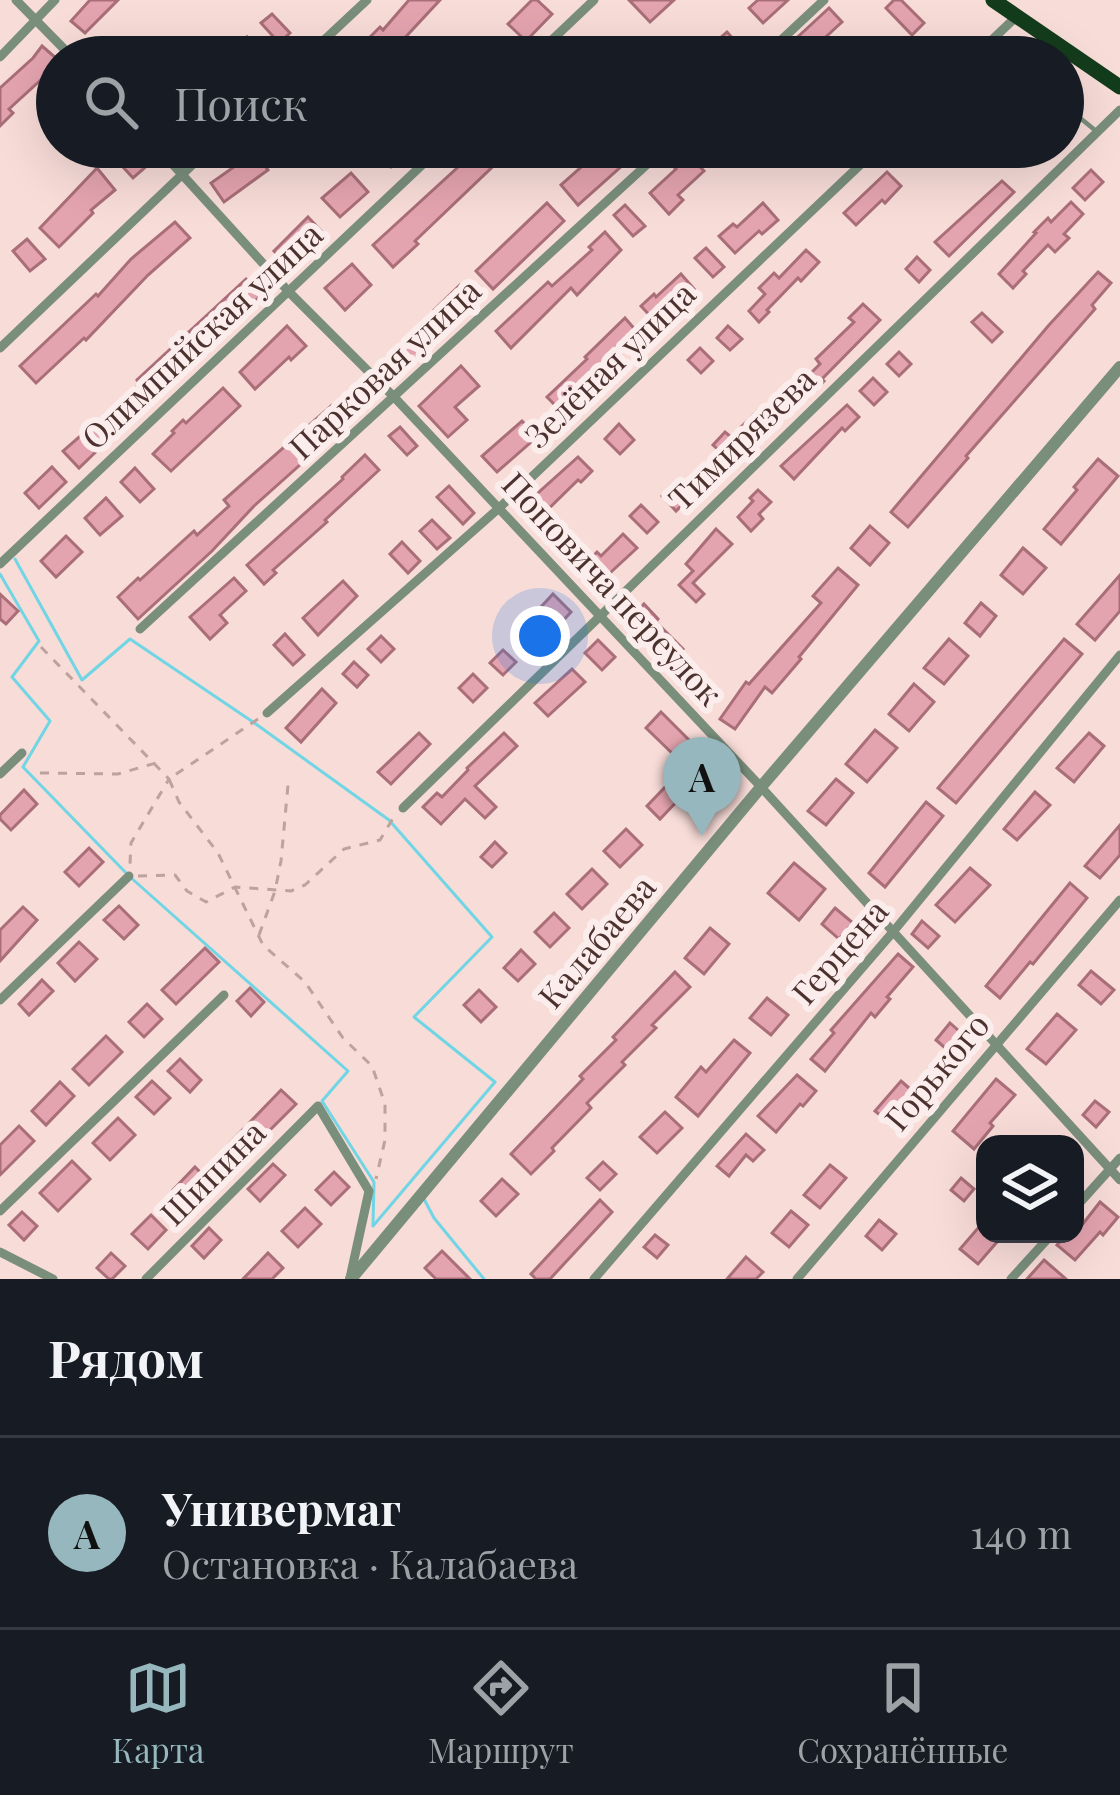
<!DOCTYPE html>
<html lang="ru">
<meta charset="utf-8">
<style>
body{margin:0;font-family:"Playfair Display",serif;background:#242831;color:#f1f3f6}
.controls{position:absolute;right:36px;bottom:36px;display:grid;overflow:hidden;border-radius:24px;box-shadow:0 12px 48px #0002}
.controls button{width:108px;height:108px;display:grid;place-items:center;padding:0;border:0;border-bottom:3px solid #363941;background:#171b24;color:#f1f3f6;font:60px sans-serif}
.you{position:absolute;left:540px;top:636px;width:42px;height:42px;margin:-30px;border:9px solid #fff;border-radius:50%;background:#1a73e8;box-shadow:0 0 0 18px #1a73e833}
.badge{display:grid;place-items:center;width:78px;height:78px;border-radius:50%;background:#95b7bd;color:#111;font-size:39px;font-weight:700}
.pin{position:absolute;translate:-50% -99px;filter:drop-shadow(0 3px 6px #0008)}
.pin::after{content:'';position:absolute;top:63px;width:42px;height:36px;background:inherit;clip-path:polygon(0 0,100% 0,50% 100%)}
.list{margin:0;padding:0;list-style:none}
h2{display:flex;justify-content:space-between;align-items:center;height:156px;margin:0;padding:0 48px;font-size:51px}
h2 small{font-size:39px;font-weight:400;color:#9ea1a6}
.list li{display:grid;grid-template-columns:78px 1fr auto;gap:36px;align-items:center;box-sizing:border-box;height:192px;padding:0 48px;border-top:3px solid #363941}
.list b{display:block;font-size:45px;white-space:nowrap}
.list p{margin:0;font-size:39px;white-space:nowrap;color:#9ea1a6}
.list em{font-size:39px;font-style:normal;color:#9ea1a6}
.icon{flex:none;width:66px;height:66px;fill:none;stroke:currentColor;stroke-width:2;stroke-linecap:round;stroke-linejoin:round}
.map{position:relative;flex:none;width:1120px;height:1279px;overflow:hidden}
.search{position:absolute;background:#171b24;box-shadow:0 12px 48px #0002;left:36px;right:36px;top:36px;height:132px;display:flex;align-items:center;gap:30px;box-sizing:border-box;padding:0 42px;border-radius:66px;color:#9ea1a6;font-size:45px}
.sheet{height:348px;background:#171b24}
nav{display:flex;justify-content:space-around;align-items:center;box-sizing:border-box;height:168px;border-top:3px solid #363941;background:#171b24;font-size:33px;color:#9ea1a6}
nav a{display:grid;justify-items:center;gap:6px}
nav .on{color:#95b7bd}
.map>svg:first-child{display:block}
</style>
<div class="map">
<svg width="1120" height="1279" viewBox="0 0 1120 1279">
<rect width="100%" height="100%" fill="#f8dcd8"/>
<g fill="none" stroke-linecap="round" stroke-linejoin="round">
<!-- stream -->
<g stroke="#70d5e4" stroke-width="3">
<path d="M15,559l67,121 48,-41 123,83 136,98 103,117 -78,80 81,65 -122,144"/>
<path d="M0,574l39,67 -27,36 38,44 -27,46 106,109 219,195 -26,30 52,81 -1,43"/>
<path d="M424,1199l10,19 50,61"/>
</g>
</g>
<!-- building -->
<g fill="#e4a4af" stroke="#a96e78" stroke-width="3">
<path d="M90,0h28l-33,33 -14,-12z"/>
<path d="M409,0h31l-53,57h-37l30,-30 3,3z"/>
<path d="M532,0h5l15,14 -26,27 -18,-17z"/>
<path d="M629,0h45l-24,22z"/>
<path d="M758,0h30l-25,23 -14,-15z"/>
<path d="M894,0h7l23,23 -12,12 -26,-27z"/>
<path d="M829,8l13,14 -38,35h-5l-11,-11z"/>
<path d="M272,14l18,19 -11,10 -18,-20z"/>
<path d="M727,32l17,19 -7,6h-26l-6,-6z"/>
<path d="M247,37l18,20h-22l-8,-9z"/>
<path d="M42,46l15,13v6l-48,44 4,4 -13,13v-38l33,-30z"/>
<path d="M123,147h8l17,18 -15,13 -20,-22z"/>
<path d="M373,147h40l-22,20z"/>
<path d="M480,147h24l4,5 -93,89 3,3 -25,23 -20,-22z"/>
<path d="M604,147h39l-65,58 -17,-20z"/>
<path d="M255,152l13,18 -44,32 -13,-19z"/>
<path d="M687,153l17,18 -26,24 5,5 -14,14 -19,-21 26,-24 -3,-3z"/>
<path d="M97,168l18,22 -24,20 2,3 -34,34 -19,-19z"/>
<path d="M1091,170l12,12 -18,18 -12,-12z"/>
<path d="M887,172l14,14 -16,17 -3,-3 -26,25 -12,-12z"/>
<path d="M351,173l17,19 -28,25 -18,-19z"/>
<path d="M1002,181l12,11 -65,64 -14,-14z"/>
<path d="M1071,202l12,12 -19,20 5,4 -14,14 -7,-7 -25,26 3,3 -13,14 -14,-14 37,-41 -2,-1 14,-14 3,4z"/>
<path d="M547,203l17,18 -71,68 -17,-18z"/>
<path d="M763,203l15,17 -16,14 -3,-3 -24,22 -16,-17 14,-12 4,3z"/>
<path d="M625,205l20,21 -12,10 -19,-21z"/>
<path d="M308,217l18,19 -34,34 -18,-19z"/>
<path d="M175,222l15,16 -42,37 -62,65 -2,-2 -48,45 -16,-17 76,-72 2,2 33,-37z"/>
<path d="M605,232l16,18 -44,45 -6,-7 -60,60 -15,-17 52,-49 4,4 40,-36 -3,-3z"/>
<path d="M27,239l18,20 -15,12 -17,-20z"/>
<path d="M706,248l18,19 -11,10 -18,-19z"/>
<path d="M806,250l13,12 -18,19 -3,-3 -31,32 2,2 -10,10 -10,-11 16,-17 -6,-6 15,-15 5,5z"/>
<path d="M917,257l13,13 -11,12 -13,-13z"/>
<path d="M352,264l19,21 -26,25 -20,-22z"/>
<path d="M1098,272l13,11 -19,22 3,4 -129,147 2,2 -60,69 -17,-15 158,-187z"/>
<path d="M681,274l13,15 -11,10 -3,-3 -26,24 -13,-14 13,-12 2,3z"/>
<path d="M246,279l15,16 -74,74 -84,73 2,1 -26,25 -16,-17 77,-67 -3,-4z"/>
<path d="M460,285l15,16 -26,25 -15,-16z"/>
<path d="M863,304l17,16 -58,59 2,2 -9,10 -11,-11 16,-16 -4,-5 38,-37 -5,-4z"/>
<path d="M982,313l20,19 -10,10 -20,-20z"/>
<path d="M625,318l13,15 -27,25 2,2 -51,52 -15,-15 40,-38 -2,-2z"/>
<path d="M287,326l19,20 -15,14 -2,-3 -34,32 -15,-17z"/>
<path d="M728,326l14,13 -12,11 -13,-12z"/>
<path d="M418,332l12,13 -31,28 -12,-13z"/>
<path d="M700,348l13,13 -12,12 -13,-13z"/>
<path d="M899,352l12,12 -12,12 -12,-12z"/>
<path d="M461,366l18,20 -24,21 12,13 -19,17 -29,-31z"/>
<path d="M873,378l14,14 -13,13 -14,-14z"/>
<path d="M223,388l17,18 -69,65 -18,-17 21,-21 -2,-2 11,-11 3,3z"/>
<path d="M332,405l16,17 -94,84 -42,45 -74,68 -20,-22 20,-19 2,2 54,-49 3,4 32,-29 -5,-6z"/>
<path d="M847,405l12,12 -14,14 -3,-3 -48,51 -13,-13z"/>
<path d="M757,411l10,10 -39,38 -15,-14 12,-13 6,5z"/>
<path d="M522,421l15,16 -40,35 -15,-16z"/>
<path d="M619,424l15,16 -14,14 -15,-15z"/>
<path d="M400,427l17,19 -10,9 -18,-19z"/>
<path d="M365,455l14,15 -54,50 2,2 -54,48 3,3 -12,11 -17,-19 96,-86 -1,-2z"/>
<path d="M578,457l14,14 -11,11 -3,-2 -44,43 -14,-14z"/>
<path d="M1098,459l20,17 -57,68 -17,-15 33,-39 -3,-3z"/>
<path d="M52,467l14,15 -27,26 -14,-15z"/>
<path d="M135,468l19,21 -14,13 -19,-20z"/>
<path d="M449,486l25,27 -11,11 -26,-27z"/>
<path d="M671,486l15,15 -10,10 -14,-15z"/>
<path d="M758,490l13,12 -12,12 4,5 -12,12 -13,-14 15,-16 -3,-3z"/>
<path d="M106,498l16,18 -22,19 -15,-17z"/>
<path d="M641,505l17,17 -11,11 -17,-17z"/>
<path d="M432,520l18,18 -13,11 -17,-18z"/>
<path d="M870,526l19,17 -19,22 -19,-17z"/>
<path d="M716,529l16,15 -39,39 11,11 -8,8 -17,-17 14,-14 -7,-7z"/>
<path d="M623,534l14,14 -39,36 -17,-16 16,-16 4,4z"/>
<path d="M66,536l16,16 -26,25 -15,-16z"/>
<path d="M402,542l18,19 -12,12 -18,-19z"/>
<path d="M1023,548l23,20 -23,26 -22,-19z"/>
<path d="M838,568l20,17 -59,72 2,2 -29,34 -7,-6 -30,42 -15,-10 26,-37 3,2 72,-81 -8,-7z"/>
<path d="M1120,575v36l-25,29 -18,-16z"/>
<path d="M234,578l12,13 -26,24 7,8 -17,16 -20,-22z"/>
<path d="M343,581l14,15 -39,39 -15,-17z"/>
<path d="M0,594l18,17 -12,13 -6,-5z"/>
<path d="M553,594l18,18 -13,14 -18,-18z"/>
<path d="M981,603l15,13 -16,20 -15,-13z"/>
<path d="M644,604l14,15 -2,3 27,27 -10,10 -43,-41z"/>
<path d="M285,634l19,21 -11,10 -19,-20z"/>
<path d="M381,636l13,13 -13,13 -13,-13z"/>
<path d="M949,639l19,17 -24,28 -20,-16z"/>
<path d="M1064,639l18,15 -126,149 -18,-15z"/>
<path d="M598,640l17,17 -13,13 -17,-17z"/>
<path d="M503,650l13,12 -13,13 -13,-12z"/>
<path d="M354,662l14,13 -11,12 -14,-13z"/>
<path d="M572,669l13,13 -37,34 -13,-13z"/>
<path d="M473,674l14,14 -14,14 -14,-14z"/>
<path d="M914,684l20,18 -25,29 -20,-17z"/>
<path d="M322,689l14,14 -35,39 -15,-14z"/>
<path d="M661,712l29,29 -15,15 -29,-28z"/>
<path d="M875,730l22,18 -30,34 -21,-18z"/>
<path d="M419,733l11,11 -39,40 -13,-12z"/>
<path d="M504,733l13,13 -42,40 21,21 -11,11 -20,-19 -24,25 -18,-17 14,-14 5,4 26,-27 -1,-2z"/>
<path d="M1089,733l15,13 -30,36 -17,-14z"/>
<path d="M836,779l17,14 -27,32 -18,-14z"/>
<path d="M670,782l13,13 -23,24 -13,-13z"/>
<path d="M24,790l13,14 -26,26 -11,-11v-4z"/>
<path d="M1035,792l15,13 -33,35 -13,-11z"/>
<path d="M926,802l17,14 -58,71 -16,-14z"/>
<path d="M1120,825v30l-20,23 -15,-12z"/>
<path d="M626,829l16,16 -22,22 -16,-16z"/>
<path d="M495,842l11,11 -14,14 -11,-10z"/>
<path d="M89,848l14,14 -24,24 -14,-14z"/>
<path d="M794,863l31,26 -26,31 -31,-27z"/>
<path d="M970,868l20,17 -35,37 -19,-17z"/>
<path d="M592,869l15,15 -25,25 -15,-15z"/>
<path d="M1070,883l17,15 -54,66 -3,-2 -30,36 -14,-12z"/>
<path d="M119,906l19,19 -14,14 -20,-19z"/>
<path d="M23,907l14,13 -37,41v-31z"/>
<path d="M835,908l18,15 -14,16 -17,-15z"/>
<path d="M554,913l15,15 -19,19 -15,-15z"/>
<path d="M922,921l17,15 -11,12 -16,-14z"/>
<path d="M710,928l19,16 -25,30 -19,-16z"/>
<path d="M79,942l18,17 -22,22 -17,-18z"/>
<path d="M205,948l14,14 -43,42 -14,-14z"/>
<path d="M521,950l14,14 -17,17 -14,-13z"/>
<path d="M898,954l15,13 -26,30 3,2 -15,18 -4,-4 -46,58 -14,-12 23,-26 -3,-3z"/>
<path d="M1091,971l23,19 -13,14 -22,-19z"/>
<path d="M675,972l15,15 -38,38 4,3 -34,34 3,3 -38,38 4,5 -39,40 2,3 -23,23 -20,-20 72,-75 -3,-3 36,-36 -3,-3z"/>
<path d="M42,980l11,11 -24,24 -10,-11z"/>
<path d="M250,988l14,14 -13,14 -14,-15z"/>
<path d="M479,990l17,17 -15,15 -17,-17z"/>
<path d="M767,998l21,17 -17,20 -21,-17z"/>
<path d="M147,1004l15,15 -18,18 -15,-15z"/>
<path d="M1057,1014l19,16 -30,34 -19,-15z"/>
<path d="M950,1023l17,15 -15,16 -16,-14z"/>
<path d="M106,1036l16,16 -33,33 -16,-16z"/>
<path d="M734,1040l16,13 -52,63 -22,-19 25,-30 5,5z"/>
<path d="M180,1059l21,21 -11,12 -22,-21z"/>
<path d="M797,1075l19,16 -13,15 -3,-2 -24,28 -18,-16z"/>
<path d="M996,1079l19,16 -25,28 3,3 -19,23 -21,-18z"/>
<path d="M152,1081l18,17 -16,16 -18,-17z"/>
<path d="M901,1081l16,14 -25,30 -17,-14z"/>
<path d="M60,1082l14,14 -28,29 -14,-14z"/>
<path d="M281,1090l15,14 -56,56 -14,-13z"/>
<path d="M1095,1101l14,11 -13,15 -13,-12z"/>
<path d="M665,1112l17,16 -25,25 -17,-16z"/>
<path d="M118,1118l17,17 -25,25 -17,-17z"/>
<path d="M19,1126l15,15 -34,34v-30z"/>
<path d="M746,1134l18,16 -11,11 -7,-6 -17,21 -12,-10z"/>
<path d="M72,1161l18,18 -32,32 -18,-18z"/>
<path d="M603,1162l13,12 -16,16 -13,-12z"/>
<path d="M273,1164l12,11 -25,26 -12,-12z"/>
<path d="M830,1165l16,13 -26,30 -16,-13z"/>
<path d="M195,1167l17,17 -23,22 -16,-16z"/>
<path d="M334,1172l15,15 -18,18 -15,-15z"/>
<path d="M961,1178l13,11 -10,12 -13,-11z"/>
<path d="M502,1179l16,15 -22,22 -15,-15z"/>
<path d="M600,1200l12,12 -62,67h-14l-5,-5z"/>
<path d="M1100,1202l18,15 -15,18 -3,-3 -25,28 -18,-15 9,-11h9z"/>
<path d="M305,1208l16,16 -23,23 -16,-16z"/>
<path d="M791,1211l17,14 -19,22 -17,-14z"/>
<path d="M22,1212l15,14 -13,14 -15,-15z"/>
<path d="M151,1215l15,15 -18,19 -16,-15z"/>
<path d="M879,1220l17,14 -14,16 -16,-14z"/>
<path d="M985,1220v14h19l-26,30 -18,-15z"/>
<path d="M209,1228l12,12 -17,18 -12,-12z"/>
<path d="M655,1235l13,10 -11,13 -13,-11z"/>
<path d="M442,1251l28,28h-34l-11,-11z"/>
<path d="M111,1253l14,13 -13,13h-3l-12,-11z"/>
<path d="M268,1253l15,15 -11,11h-29z"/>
<path d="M746,1257l17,15 -7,7h-29z"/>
<path d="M1044,1260l22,19h-39z"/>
</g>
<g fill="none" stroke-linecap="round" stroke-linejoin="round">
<!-- path -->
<g stroke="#bda29e" stroke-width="3" stroke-dasharray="9 9" stroke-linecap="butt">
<path d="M41,647l128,132 -38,64 -1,21"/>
<path d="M258,719l-89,60 10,23 39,51 45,92 42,37 38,56 29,28 13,38v36l-9,39"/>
<path d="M40,773l78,1 38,-11"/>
<path d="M138,876l37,-1 12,16 19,11 29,-15 56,4 14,-6 39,-36 36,-9 15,-25"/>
<path d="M259,935l16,-44 6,-30 7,-76"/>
</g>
<!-- service -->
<g stroke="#7a8e7c" stroke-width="4.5">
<path d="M989,43l17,14"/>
<path d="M1063,104l33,27"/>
</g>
<!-- minor -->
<g stroke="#7a8e7c" stroke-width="9">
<path d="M16,0l56,57"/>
<path d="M0,57l55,-57"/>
<path d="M306,57l61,-57"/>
<path d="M534,57l60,-57"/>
<path d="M763,57l61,-57"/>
<path d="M974,57l43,-41"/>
<path d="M157,147l132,145 106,106 366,389 359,393"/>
<path d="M0,348l211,-201"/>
<path d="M0,564l441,-417"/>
<path d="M140,629l526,-482"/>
<path d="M267,713l231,-204 381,-362"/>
<path d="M0,774l22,-21"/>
<path d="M403,808l717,-698"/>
<path d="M0,1000l129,-124"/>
<path d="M1075,1208l45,-50"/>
<path d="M0,1211l224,-216"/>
<path d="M0,1252l53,27"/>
<path d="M146,1279l172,-173 51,85 -19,87"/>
<path d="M594,1279l299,-347 227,-277"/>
<path d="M797,1279l323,-379"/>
<path d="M1011,1279l41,-45"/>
</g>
<!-- tertiary -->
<path stroke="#7a8e7c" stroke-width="12" d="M351,1279l410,-492 359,-420"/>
<!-- trunk -->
<path stroke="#133c1c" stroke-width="15" d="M993,0l127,87"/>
</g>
<g text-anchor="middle" stroke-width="12" stroke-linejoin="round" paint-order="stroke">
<!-- street labels -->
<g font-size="33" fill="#4c322f" stroke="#fbedeb">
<text transform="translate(202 336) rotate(-43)" y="12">Олимпийская улица</text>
<text transform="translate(610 365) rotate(-44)" y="12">Зелёная улица</text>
<text transform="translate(385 369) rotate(-43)" y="12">Парковая улица</text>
<text transform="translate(742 439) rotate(-44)" y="12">Тимирязева</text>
<text transform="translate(612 589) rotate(47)" y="12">Поповича переулок</text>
<text transform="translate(597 942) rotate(-50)" y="12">Калабаева</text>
<text transform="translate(840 952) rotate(-49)" y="12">Герцена</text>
<text transform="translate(937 1072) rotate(-50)" y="12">Горького</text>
<text transform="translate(213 1173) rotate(-45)" y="12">Шипина</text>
</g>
</g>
</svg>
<div class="controls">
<button><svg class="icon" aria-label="layers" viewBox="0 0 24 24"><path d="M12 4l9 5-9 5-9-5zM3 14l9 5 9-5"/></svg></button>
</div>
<div class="you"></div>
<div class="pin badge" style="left:702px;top:836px">A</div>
<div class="search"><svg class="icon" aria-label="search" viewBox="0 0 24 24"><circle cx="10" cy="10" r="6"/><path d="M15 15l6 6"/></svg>Поиск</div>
</div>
<section class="sheet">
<h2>Рядом<small></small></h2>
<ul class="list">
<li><span class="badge">A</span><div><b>Универмаг</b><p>Остановка · Калабаева</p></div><em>140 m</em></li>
</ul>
</section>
<nav>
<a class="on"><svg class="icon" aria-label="map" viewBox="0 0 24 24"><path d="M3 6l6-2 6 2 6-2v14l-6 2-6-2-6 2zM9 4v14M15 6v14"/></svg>Карта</a>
<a><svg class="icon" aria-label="directions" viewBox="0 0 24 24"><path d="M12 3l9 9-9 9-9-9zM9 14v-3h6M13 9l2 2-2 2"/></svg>Маршрут</a>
<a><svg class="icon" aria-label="saved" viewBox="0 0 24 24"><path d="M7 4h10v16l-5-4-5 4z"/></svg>Сохранённые</a>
</nav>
